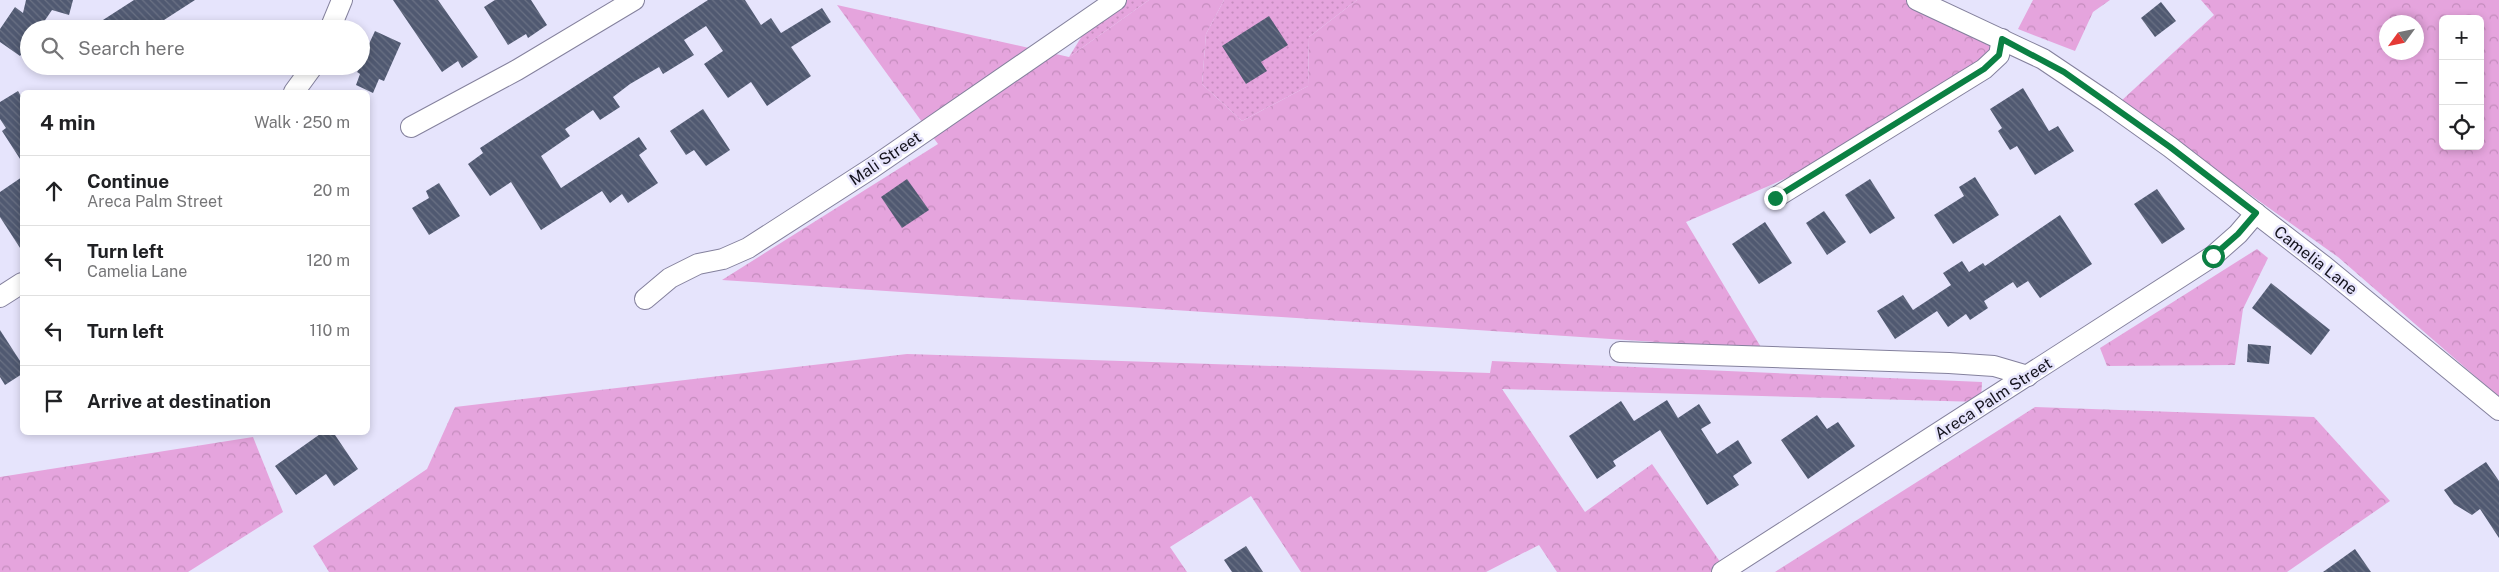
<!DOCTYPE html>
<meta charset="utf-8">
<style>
body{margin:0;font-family:"Public Sans",sans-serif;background:#f6f6f6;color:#202124}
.controls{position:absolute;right:15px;top:15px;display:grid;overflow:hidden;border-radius:8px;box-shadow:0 2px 8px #0003}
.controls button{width:45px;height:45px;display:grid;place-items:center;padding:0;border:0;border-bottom:1px solid #e0e0e0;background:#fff;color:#202124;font:25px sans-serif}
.compass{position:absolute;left:2379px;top:15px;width:45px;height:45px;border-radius:50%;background:#fff;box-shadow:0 2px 8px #0003;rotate:237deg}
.stop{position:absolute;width:15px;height:15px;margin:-11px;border:4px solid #0b8043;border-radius:50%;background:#fff}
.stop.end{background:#0b8043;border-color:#fff;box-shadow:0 1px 5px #0008}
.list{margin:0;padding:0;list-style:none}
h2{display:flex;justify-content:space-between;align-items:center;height:65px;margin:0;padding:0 20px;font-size:21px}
h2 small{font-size:16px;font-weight:400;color:#757577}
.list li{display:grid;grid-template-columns:32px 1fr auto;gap:15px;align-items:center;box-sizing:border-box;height:70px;padding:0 20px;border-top:1px solid #e0e0e0}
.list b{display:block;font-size:19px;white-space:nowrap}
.list p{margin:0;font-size:16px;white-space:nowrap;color:#757577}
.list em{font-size:16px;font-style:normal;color:#757577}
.icon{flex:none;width:28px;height:28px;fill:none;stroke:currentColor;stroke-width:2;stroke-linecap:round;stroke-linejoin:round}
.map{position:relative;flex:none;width:2499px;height:572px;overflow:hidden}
.search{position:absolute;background:#fff;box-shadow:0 2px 8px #0003;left:20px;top:20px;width:350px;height:55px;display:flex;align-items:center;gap:12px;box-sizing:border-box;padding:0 18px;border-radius:28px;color:#757577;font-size:19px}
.panel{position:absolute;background:#fff;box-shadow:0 2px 8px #0003;left:20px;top:90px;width:350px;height:345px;border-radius:8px}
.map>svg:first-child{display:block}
</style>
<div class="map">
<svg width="2499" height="572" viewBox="0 0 2499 572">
<defs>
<pattern id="grass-dots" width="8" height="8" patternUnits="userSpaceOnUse" patternTransform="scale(1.25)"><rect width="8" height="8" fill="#e5a4dd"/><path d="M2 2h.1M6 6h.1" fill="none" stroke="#c48cbd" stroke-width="1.8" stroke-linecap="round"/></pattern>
<pattern id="forest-crowns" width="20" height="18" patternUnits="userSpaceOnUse" patternTransform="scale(1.25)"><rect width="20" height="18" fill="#e5a4dd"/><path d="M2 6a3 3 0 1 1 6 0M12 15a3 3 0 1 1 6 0" fill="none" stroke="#c48cbd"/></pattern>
<pattern id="building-back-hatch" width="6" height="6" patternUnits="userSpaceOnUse" patternTransform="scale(1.25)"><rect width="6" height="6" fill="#505971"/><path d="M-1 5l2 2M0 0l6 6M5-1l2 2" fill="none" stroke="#6a7184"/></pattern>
</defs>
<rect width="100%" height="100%" fill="#e6e4fc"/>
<!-- grass -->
<g fill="url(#grass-dots)">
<path d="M1104,0h45l-80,57z"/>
<path d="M1224,0h133l-48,37 -1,49 -66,35 -40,-37 4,-50z"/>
</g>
<!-- forest -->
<g fill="url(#forest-crowns)" fill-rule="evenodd">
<path d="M1149,0h75l-18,34 -4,50 40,37 66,-35 1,-49 48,-37h560l85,39 -6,20 -134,86 -176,77 76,127 -1040,-69 216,-136 -101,-139 232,52z"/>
<path d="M2033,0h77l-17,12 -18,39 -57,-22z"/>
<path d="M2201,0h298v397l-161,-140 -218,-155 94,-87zM2443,19h37v127h-37zM2386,22h30v30h-30z"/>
<path d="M2257,249l11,9 -25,51 -8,56 -128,1 -7,-18z"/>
<path d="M907,354l583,19 2,-12 490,21 -1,20 -479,-13 83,123 67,-48 71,102 -10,6h-156l-18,-27 -53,27h-185l-50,-76 -81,51 17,25h-858l-16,-26 114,-77 28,-62z"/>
<path d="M2035,407l279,10 76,84 -103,71h-512z"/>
<path d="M253,437l30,75 -95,60h-188v-95z"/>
</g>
<!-- building -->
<g fill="url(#building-back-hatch)">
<path d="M26,0h47l-4,15 -17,-5 -11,16 4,3h-16v15l-9,12 -20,-14v-13l15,-22 8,6z"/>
<path d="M134,0h61l-31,20 5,9h-80z"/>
<path d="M393,0h45l40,57 -16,11 -4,-7 -16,11z"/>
<path d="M495,0h36l16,25 -19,13 -2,-4 -18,11 -24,-38z"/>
<path d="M708,0h37l16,25 10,-7 10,15 41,-25 9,14 -40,25 20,29 -44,30 -16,-24 -23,16 -24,-34 19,-13 -17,-25 -22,14 10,15 -31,19 -4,-7 -29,17 -17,13 7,10 -20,13 -7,-10 -28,19 5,7 -29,20 20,32 78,-51 8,12 -8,6 19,28 -30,20 -6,-9 -12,9 -8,-12 -61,39 -30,-48 -21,14 -22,-32 15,-11 -3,-5z"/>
<path d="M2161,2l15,19 -21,16 -14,-19z"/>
<path d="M1269,16l19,29 -27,17 6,9 -21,13 -24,-38z"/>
<path d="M375,31l26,12 -17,38 -5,-2 -6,14 -17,-8 4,-11 -3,-2 4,-6v-5z"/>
<path d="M2023,88l26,43 9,-5 16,25 -39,24 -18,-29 -7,4 -12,-19 4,-3 -12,-19z"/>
<path d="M18,91l4,7v64l-20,-31 4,-3 -6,-9v-17z"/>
<path d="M703,109l27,41 -24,16 -12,-16 -8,5 -16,-24z"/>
<path d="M22,177v74l-22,-34v-25z"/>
<path d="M1975,177l24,38 -46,29 -19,-29 30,-19 -5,-9z"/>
<path d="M907,179l22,31 -27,18 -21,-31z"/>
<path d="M1870,179l25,39 -25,16 -25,-39z"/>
<path d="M439,183l21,33 -31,19 -17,-27 17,-10 -3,-7z"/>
<path d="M2157,189l28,40 -23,15 -28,-40z"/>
<path d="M1824,211l22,31 -19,13 -21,-32z"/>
<path d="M2060,215l32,49 -52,34 -12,-17 -11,7 -4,-6 -29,19 4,7 -18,12 -4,-6 -18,13 -11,-16 -42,28 -18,-28 26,-16 10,15 38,-25 -8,-12 19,-12 7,11 14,-9 2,3z"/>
<path d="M1765,222l27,41 -33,21 -27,-40z"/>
<path d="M2271,283l59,47 -19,25 -59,-47z"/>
<path d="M0,330l22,34v10l-17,11 -5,-8z"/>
<path d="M2248,344l23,2 -2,18 -22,-2z"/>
<path d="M1667,400l11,18 21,-14 12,19 -10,6 16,25 21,-14 14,23 -19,13 6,9 -32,20 -47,-75 -47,31 3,5 -19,13 -28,-43 52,-35 13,20z"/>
<path d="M1817,415l10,14 11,-7 17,24 -47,33 -27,-39z"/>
<path d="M323,432h10l25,37 -24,17 -8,-12 -30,21 -21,-29z"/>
<path d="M2486,462l13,19v57l-19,-29 -8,6 -18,-11 -10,-14z"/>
<path d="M1246,546l17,26h-31l-8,-12z"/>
<path d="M2355,549l16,23h-48z"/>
</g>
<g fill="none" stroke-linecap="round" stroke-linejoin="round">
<!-- minor casing -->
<g stroke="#84819d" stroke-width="22">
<g id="minor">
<path d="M1917,0l126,59 64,43 63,45 154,119 175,144"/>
<path d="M330,29l12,-29"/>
<path d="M294,92l19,-26"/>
<path d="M411,127l106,-57 117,-70"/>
<path d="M1775,198l209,-129 15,-14 3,-16"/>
<path d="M0,297l22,-14"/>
<path d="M645,299l25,-21 28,-14 25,-5 25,-11 124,-80 244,-168"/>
<path d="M1620,352l329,11 45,3 34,10"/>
<path d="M1722,572l491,-316 25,-22 18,-21"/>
</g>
</g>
<!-- minor -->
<use href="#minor" stroke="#fff" stroke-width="20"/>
</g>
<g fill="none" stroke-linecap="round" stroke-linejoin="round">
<!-- route -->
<path stroke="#0b8043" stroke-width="6" d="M1775,198l209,-129 15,-14 3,-16 62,33 106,75 86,66 -18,21 -25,22"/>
</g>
<g text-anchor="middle" stroke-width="5" stroke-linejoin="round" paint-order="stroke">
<!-- street labels -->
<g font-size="16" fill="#13121c" stroke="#e6e4fc">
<text transform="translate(885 158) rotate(-34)" y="6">Mali Street</text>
<text transform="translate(2316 260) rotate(38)" y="6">Camelia Lane</text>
<text transform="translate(1993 398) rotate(-33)" y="6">Areca Palm Street</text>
</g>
</g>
</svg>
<div class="controls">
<button>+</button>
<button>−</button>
<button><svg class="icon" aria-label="locate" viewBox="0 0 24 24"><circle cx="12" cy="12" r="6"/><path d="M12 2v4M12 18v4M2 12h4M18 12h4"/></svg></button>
</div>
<svg class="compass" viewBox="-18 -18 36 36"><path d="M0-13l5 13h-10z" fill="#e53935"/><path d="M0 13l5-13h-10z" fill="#757577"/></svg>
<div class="stop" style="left:2213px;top:256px"></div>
<div class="stop end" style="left:1775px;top:198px"></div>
<div class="search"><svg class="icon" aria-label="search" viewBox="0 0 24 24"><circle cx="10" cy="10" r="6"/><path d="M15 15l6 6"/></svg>Search here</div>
<section class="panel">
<h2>4 min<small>Walk · 250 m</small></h2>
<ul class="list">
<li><svg class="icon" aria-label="ahead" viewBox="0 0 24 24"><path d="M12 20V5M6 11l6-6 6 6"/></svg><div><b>Continue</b><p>Areca Palm Street</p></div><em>20 m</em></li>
<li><svg class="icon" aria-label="left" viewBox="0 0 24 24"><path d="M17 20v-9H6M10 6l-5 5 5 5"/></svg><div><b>Turn left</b><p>Camelia Lane</p></div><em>120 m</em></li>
<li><svg class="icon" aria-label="left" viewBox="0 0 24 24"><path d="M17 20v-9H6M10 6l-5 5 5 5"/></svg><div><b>Turn left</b></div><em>110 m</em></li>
<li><svg class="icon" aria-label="arrive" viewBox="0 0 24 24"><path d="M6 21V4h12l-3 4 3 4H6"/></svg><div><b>Arrive at destination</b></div></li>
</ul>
</section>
</div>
